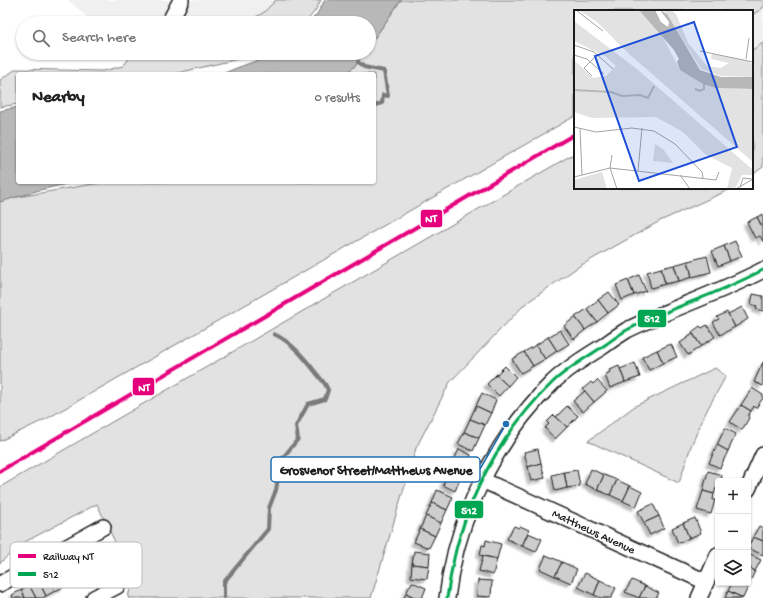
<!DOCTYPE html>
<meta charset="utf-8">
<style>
body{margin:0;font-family:"Gochi Hand",sans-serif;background:#f6f6f6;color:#222}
.controls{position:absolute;right:12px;bottom:12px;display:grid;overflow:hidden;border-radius:4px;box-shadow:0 1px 3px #0004}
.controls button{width:36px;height:36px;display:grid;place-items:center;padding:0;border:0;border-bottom:1px solid #e0e0e0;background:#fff;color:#222;font:20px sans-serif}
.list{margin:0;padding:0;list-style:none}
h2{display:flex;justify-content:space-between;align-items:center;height:52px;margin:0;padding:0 16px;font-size:17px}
h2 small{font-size:13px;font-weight:400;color:#767676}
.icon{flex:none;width:22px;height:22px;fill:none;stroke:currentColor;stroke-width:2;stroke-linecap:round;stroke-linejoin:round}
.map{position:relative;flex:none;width:763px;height:598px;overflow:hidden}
.search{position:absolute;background:#fff;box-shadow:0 1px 3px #0004;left:16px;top:16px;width:360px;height:44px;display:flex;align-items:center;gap:10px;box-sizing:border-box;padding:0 14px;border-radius:22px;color:#767676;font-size:15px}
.panel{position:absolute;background:#fff;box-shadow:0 1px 3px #0004;left:16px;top:72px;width:360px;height:112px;border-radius:4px}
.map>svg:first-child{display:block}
</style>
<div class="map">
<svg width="763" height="598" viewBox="0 0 763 598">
<defs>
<filter id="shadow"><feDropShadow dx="-3.5" dy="3.5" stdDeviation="1" flood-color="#0004"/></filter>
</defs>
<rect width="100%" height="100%" fill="#fff"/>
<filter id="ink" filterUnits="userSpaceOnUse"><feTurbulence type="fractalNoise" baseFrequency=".025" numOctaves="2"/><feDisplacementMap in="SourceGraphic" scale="8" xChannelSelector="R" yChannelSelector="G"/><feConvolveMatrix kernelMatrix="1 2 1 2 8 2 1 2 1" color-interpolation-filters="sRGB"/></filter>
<g filter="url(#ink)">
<!-- built -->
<g fill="#f0f0f0">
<path d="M68,0h208l-13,13 -18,10h-151z"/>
<path d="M763,0v57l-11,8v-54h-30z"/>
</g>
<!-- green -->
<g fill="#e2e2e2" stroke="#7f7f7f">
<path d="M276,0h45l-6,11 -10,12h-60l18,-10z"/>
<path d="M401,0h362v8l-11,7v-4h-177v105l-527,302 -48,23v-241l105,-18h269v-108h-29l10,-8 9,-13h5v-7z"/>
<path d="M763,43v124l-11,8v-125z"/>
<path d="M142,53h122l-91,21h-155v30l-18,3v-27l16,-11 87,2 20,-5 9,-11z"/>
<path d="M575,153v35h158l-73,33 -82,46 -53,37 -75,78 -34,66 -45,150h-243l4,-20 -35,-74 -76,40 -21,19v-76z"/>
<path d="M715,368l11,8 -19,34 -16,36 -12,37 -91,-42 47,-35z"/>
</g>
<!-- water -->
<g fill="#b8b8b8" stroke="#7a7a7a">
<path d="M325,0h76l-32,46v-23h-60l8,-9z"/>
<path d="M278,53h86l-9,13 -10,8h-123l17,-7z"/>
<path d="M18,107v75h57l-35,8 -40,12v-91z"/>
</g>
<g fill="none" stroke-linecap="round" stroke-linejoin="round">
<!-- stream -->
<g stroke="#7a7a7a" stroke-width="4">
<path d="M358,62l6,5 20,4 4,25 -5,-1 -1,8 -8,3"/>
<path d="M224,598v-16l44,-53 1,-21 7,-18 5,-30 17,-21 -2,-13 12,-22 17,-5 3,-9 -3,-6c-15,-18 -29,-40 -51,-50"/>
</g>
</g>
<!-- building -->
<g fill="#cecece" stroke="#1c1c1c" filter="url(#shadow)">
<path d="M763,214v15l-6,-12z"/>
<path d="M757,217l6,12v13l-3,-6 -5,2 -8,-16z"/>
<path d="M735,241l7,15 -12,5 -6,-15z"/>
<path d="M724,246l6,15 -12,5 -6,-15z"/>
<path d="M707,256l4,16 -19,5 -4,-16z"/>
<path d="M688,261l4,16 -13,4 -5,-16z"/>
<path d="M674,265l5,16 -14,3 -4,-16z"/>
<path d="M661,268l4,16 -14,4 -4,-16z"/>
<path d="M639,275l7,16 -12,4 -6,-15z"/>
<path d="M628,280l6,15 -12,5 -6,-15z"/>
<path d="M609,292l10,13 -11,8 -10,-13z"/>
<path d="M753,294l10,2v15l-7,-2 1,-3 -6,-2z"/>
<path d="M598,300l10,13 -11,9 -10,-13z"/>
<path d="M742,307l6,12 -13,8 -7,-13z"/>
<path d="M587,309l10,13 -12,8 -10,-13z"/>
<path d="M727,312l8,15 -15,8 -7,-13 6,-3 -2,-2z"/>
<path d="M575,317l10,13 -11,9 -10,-13z"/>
<path d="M707,325l8,12 -14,9 -9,-14 8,-6 2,2z"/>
<path d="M560,330l9,14 -12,7 -9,-14z"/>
<path d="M693,334l8,12 -13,9 -8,-12z"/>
<path d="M548,337l9,14 -12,8 -9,-14z"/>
<path d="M671,344l6,13 -14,6 -6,-13z"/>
<path d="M536,345l9,14 -12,7 -9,-14z"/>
<path d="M657,350l6,13 -14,7 -7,-13z"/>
<path d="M524,352l9,14 -12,7 -9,-14z"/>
<path d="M763,362v24l-9,-4z"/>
<path d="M635,363l5,14 -15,5 -5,-13z"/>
<path d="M505,366l11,11 -8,9 -12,-11z"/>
<path d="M619,366l6,16 -15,6 -5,-13 5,-3 -1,-2z"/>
<path d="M496,375l12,11 -9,10 -12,-12z"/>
<path d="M597,380l10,11 -13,11 -11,-13 8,-7 2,2z"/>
<path d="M752,388l11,7v3l-7,10 -2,-2 -3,5 -10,-6z"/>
<path d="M585,391l9,11 -11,10 -10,-11z"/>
<path d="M482,393l14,7 -5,13 -15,-7z"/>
<path d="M741,405l10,6 -3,5 1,2 -7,12 -12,-8z"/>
<path d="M476,406l15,7 -6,12 -15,-6z"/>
<path d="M567,406l11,10 -11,11 -11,-10z"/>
<path d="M554,415l13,12 -12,12 -10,-11 4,-4 -2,-2z"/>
<path d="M470,419l15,6 -6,13 -15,-6z"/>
<path d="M725,428l11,6 -8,17 -11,-6z"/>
<path d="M464,432l15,6 -6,13 -15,-7z"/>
<path d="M717,445l11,6 -8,17 -11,-5z"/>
<path d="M459,449l12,6 -5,12 -2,-1 -3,6 -10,-5z"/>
<path d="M538,449l3,14 -13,4 -4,-15z"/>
<path d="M541,463l4,15 -14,3 -3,-14z"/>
<path d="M451,467l10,5 -3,6 2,1 -5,12 -12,-6z"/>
<path d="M591,469l13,6 -7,15 -12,-6z"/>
<path d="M577,470l3,16 -13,2 -3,-16z"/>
<path d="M708,471l14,4 -1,6h-3v8l-2,-1 -2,6 -11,-3z"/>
<path d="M564,472l3,16 -12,3 -3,-16z"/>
<path d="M604,475l13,5 -7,15 -13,-5z"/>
<path d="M617,480l13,6 -7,15 -13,-6z"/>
<path d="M630,486l12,6 -6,15 -13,-6z"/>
<path d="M437,490l16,7 -6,13 -15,-7z"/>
<path d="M703,491l11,3 -1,6h2l-4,14 -14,-4z"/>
<path d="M432,503l15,7 -6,13 -15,-7z"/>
<path d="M653,504l6,12 -15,7 -6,-12z"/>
<path d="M426,516l15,7 -6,13 -15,-7z"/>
<path d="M659,516l5,12 -14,7 -6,-12z"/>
<path d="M695,518l6,15 -12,5 -6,-15z"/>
<path d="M683,523l6,15 -11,5 -6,-15z"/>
<path d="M514,526l5,2 1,-2 9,4 -7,16 -15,-7z"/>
<path d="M759,526l4,2v13l-10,-4z"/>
<path d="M420,529l15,7 -6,12 -15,-6z"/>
<path d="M528,533l14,6 -6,13 -14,-6z"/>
<path d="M753,537l10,4v14l-15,-7z"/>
<path d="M486,540l15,4 -4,15 -17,-4 2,-10 3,1z"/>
<path d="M414,551l16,2 -1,13 -17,-2z"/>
<path d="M748,554l13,6 -6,11 -7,-4z"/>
<path d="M546,555l16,7 -7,14 -15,-7z"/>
<path d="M483,556l14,3 -4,16 -14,-4z"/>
<path d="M562,562l15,7 -6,14 -16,-7z"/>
<path d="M412,564l17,2 -2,13 -16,-2z"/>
<path d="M748,567l7,4 -5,11 -2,-1z"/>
<path d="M56,571l8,16 -9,4 -8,-15z"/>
<path d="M585,573l15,7 -6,15 -16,-8z"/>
<path d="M47,576l8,15 -9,5 -8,-16z"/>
<path d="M38,580l8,16 -3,2h-7l-7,-13z"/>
<path d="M478,580l14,1 -1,16 -14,-1z"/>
<path d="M600,580l16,8 -5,10h-10l-7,-3z"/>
<path d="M632,580l13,6 -6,12 -14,-6z"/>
<path d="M412,582l14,6 -4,10h-6l-10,-5z"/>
<path d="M732,583h8l8,4 -5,11 -15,-7z"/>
<path d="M29,585l7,13h-11l-4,-8z"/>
<path d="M645,586l14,7 -3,5h-17z"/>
<path d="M21,590l4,8h-12l-1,-3z"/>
<path d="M728,591l15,7h-18z"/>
<path d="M406,593l10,5h-12z"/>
</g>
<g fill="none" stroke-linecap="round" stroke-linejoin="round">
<!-- minor casing -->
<g stroke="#1c1c1c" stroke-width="18">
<g id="minor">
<path d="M169,23l12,-23"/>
<path d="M482,480l224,102"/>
<path d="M748,489l15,-34"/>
<path d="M0,584l103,-57"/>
<path d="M94,598l23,-12"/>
<path d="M447,598c9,-80 48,-159 106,-216 13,-12 34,-26 49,-35 8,-6 17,-12 25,-17 45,-22 92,-37 136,-60"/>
<path d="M699,598l19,-43"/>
</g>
</g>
<!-- minor -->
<use href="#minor" stroke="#fff" stroke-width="15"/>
<!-- bus-1 casing -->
<g stroke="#fff" stroke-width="6">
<path id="bus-1" d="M447,598c3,-20 6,-40 12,-59 17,-59 50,-115 94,-157 15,-14 33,-24 49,-35 9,-6 16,-12 25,-17 19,-10 39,-18 59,-26 26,-10 52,-21 77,-34"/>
</g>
<!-- bus-1 -->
<use href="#bus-1" stroke="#00a651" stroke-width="3"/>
<!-- rail-1 casing -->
<g stroke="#fff" stroke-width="7">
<path id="rail-1" d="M0,471l575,-337"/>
</g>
<!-- rail-1 -->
<use href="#rail-1" stroke="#e5007d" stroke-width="4"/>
</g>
</g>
<g text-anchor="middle" stroke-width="3" stroke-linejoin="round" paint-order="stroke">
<!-- street labels -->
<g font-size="12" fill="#1c1c1c" stroke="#fff">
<text transform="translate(594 531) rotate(25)" y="4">Matthews Avenue</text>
</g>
</g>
<!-- overview -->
<g transform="translate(574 10)">
<rect width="179" height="179" fill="#fff"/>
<path d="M5,0h60l20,20 21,40 36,18 37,1v73l-125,-109 -31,-31zM90,0h7l5,4 12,29 19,23 14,2 8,-5 -18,-4 1,-5 33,6 8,4v13l-33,-1 -19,-7zM0,11l64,49 115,100v5h-11l-6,12 -9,2 5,-21 -27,-14 -22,-22 -27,-15 -64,1 -18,-6v-52l19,18 13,-2 10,-10 -11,-10 -31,-15zM81,134l8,5 10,14 -20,-2zM28,162l5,17h-33v-9z" fill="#e2e2e2"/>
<path d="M65,0h16l6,12 7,5 1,-5 -9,-12 7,4 33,56 21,7h32v12l-37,-1 -13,-4 -23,-14 -3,-8 2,-3 -5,-9z" fill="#b8b8b8"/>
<path fill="none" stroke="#b8b8b8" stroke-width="2" d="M121,79l5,2 4,-2v-5M0,80l37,2 11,4 18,-1 8,3 6,-12"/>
<path fill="none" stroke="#a4a4a4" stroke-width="1" d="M2,0l27,21M0,35l20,7 19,17M126,41l53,11M0,45l13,4 17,15M172,49l3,-21M18,66l-8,-8 13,-13M0,117l22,5 36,-4 22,3 21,13 27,28 1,6M6,119l2,46M38,145l-2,13 7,21M64,161l4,-43M106,165l10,14M0,167l36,-9 106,12 3,-8M166,177l3,-9 9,1M162,179l17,-10"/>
<path fill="#1d4ed8" fill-opacity="0.15" stroke="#1d4ed8" stroke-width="2" d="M120,12l43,125 -98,34 -44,-125z"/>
<rect width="179" height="179" fill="none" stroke="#1c1c1c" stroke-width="2"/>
</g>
<!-- legend -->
<rect x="10" y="542" width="132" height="46" rx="6" fill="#fff" stroke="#bbb" stroke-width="1"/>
<rect x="18" y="554" width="18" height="4" fill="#e5007d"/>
<rect x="18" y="572" width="18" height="4" fill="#00a651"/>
<g font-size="11" fill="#1c1c1c">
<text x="43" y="560">Railway NT</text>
<text x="43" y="578">512</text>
</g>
<!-- callouts -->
<path fill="none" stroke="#1f6fb2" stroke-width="1.5" d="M506 424L480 469"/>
<circle fill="#1f6fb2" stroke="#fff" stroke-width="1.5" cx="506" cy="424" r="4"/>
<rect fill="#fff" stroke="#1f6fb2" stroke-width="1.5" x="271" y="457" width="209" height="25" rx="4"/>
<g font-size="13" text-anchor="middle" font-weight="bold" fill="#1c1c1c">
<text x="376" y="474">Grosvenor Street/Matthews Avenue</text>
</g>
<g stroke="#fff" stroke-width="1.5">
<rect x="420" y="209" width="23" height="19" rx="4" fill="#e5007d"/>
<rect x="637" y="309" width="30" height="19" rx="4" fill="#00a651"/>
<rect x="132" y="377" width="23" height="19" rx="4" fill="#e5007d"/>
<rect x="454" y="500" width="30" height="19" rx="4" fill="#00a651"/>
</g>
<g font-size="11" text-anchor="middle" font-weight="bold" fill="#fff">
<text x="431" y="222">NT</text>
<text x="652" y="322">512</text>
<text x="144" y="391">NT</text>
<text x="469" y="514">512</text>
</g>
</svg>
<div class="controls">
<button>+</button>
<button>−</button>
<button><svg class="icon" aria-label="layers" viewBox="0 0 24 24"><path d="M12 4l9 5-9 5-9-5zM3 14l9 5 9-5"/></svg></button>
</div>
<div class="search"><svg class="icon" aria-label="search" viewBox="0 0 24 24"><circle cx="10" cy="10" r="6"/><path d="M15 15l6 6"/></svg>Search here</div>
<section class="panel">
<h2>Nearby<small>0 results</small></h2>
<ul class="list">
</ul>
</section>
</div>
